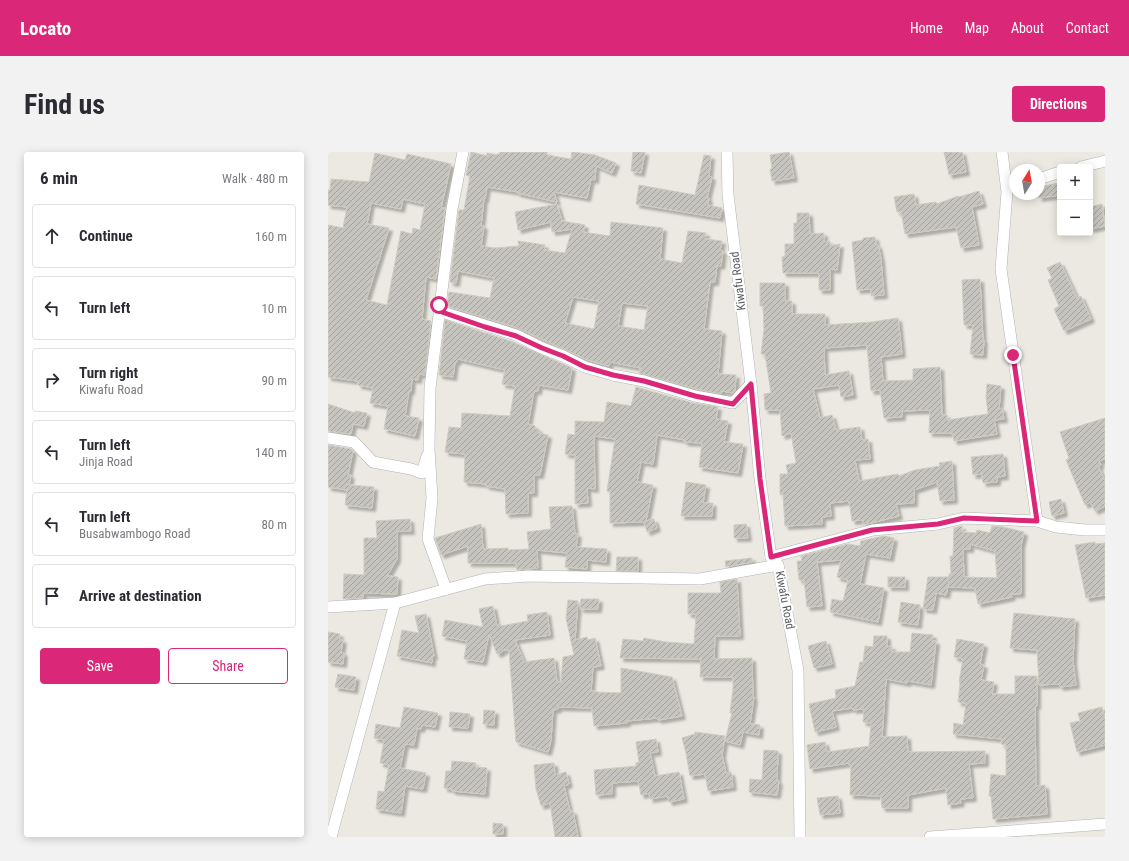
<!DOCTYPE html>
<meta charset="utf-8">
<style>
body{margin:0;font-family:"Roboto Condensed",sans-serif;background:#f2f2f3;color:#2b2b33}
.controls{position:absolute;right:12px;top:12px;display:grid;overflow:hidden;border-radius:4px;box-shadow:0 2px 10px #0003}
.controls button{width:36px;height:36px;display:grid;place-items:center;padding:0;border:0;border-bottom:1px solid #e1e1e2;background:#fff;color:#2b2b33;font:20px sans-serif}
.compass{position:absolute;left:681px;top:12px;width:36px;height:36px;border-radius:50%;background:#fff;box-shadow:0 2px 10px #0003;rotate:11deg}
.stop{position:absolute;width:12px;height:12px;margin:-9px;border:3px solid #db2777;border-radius:50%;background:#fff}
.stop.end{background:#db2777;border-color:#fff;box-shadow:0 1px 4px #0008}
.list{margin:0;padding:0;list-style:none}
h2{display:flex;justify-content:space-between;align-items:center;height:52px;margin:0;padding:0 16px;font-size:17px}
h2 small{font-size:13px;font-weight:400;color:#7c7c81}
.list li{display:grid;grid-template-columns:26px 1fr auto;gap:12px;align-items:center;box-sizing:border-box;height:64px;margin:0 8px 8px;padding:0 8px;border:1px solid #e1e1e2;border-radius:4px}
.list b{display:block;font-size:15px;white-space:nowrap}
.list p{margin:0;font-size:13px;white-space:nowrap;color:#7c7c81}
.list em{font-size:13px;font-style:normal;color:#7c7c81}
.actions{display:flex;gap:8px;padding:12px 16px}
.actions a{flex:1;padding:9px 0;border:1px solid #db2777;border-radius:4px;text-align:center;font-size:14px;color:#db2777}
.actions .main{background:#db2777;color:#fff}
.icon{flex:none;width:22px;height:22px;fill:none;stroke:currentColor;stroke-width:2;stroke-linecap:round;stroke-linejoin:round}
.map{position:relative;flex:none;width:777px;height:685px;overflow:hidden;border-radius:4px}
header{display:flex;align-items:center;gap:24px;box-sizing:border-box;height:56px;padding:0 20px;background:#db2777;color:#fff}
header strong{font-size:19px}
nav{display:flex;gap:22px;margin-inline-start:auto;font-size:14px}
.intro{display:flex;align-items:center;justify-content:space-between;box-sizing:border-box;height:96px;padding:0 24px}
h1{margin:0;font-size:28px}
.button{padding:10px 18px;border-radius:4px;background:#db2777;color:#fff;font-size:14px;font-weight:700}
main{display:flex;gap:24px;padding:0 24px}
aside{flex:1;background:#fff;border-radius:4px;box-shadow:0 2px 10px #0003}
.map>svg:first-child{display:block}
</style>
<header>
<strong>Locato</strong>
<nav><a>Home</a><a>Map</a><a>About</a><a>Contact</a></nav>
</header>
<div class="intro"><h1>Find us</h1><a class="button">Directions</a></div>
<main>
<aside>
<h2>6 min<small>Walk · 480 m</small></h2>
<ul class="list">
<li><svg class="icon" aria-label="ahead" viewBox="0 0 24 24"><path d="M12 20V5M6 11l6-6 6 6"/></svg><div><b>Continue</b></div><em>160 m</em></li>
<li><svg class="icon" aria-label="left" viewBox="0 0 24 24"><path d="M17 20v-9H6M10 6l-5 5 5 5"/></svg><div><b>Turn left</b></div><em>10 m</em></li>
<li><svg class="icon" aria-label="right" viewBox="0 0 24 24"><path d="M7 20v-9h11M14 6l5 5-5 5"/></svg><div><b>Turn right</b><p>Kiwafu Road</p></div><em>90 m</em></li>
<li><svg class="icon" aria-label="left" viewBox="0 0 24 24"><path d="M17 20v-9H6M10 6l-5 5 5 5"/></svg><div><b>Turn left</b><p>Jinja Road</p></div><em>140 m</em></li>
<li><svg class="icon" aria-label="left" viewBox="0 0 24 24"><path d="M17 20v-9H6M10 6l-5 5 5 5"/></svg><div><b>Turn left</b><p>Busabwambogo Road</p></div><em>80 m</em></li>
<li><svg class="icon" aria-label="arrive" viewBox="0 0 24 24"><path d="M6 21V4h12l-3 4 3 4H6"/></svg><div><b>Arrive at destination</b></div></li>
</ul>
<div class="actions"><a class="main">Save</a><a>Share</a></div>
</aside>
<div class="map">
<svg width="777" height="685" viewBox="0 0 777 685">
<defs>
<pattern id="building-hatch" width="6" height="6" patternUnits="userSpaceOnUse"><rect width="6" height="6" fill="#c6c4be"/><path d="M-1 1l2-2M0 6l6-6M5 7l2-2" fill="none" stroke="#a4a29e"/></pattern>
<filter id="shadow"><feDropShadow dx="3.5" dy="3.5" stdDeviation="1" flood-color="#0004"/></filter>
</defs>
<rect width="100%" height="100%" fill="#ebe9e1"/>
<!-- building -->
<g fill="url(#building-hatch)" stroke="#cfcbc0" fill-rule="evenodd" filter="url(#shadow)">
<path d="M143,0l16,4v-3l10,2v-1h3v-2h47v3l24,4 1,-7h1l22,3 21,8 -4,10 -16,-7 -1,14 -4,-1 -4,19 -33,-6 3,10 -40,-9 1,-1 -31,-5 -2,12h-1l-3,27h3l-3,20 14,2 24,-2 -1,-5 27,4 -1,5 21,3 7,-24 -20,3 -1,-10 -33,8 -3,-18 42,-8 5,17 23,4 -2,7 27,4 1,-14 52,6 -3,31 22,4 6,-32 18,2 -1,6 17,2 -2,9 3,1 -2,15 -4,-1 -2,17h-5l-6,47 18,2 -4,43 18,1 -1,16 -2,2 -11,-2 -1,3 -24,-5 -58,-16 2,-5 -31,-6 -1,4 -21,-6 -70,-32 -71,-22 2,-14 41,6 4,-20 -36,-7 -2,12 -6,-1 9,-72h5l6,-34 -4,-1zM245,145l26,4 -5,28 -29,-6zM294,151l26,3 -4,24 -26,-4z"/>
<path d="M305,0h12l-4,21 -10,-2z"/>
<path d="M461,0l5,26 -22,3 -2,-12h2l-2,-14z"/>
<path d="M616,0h18l4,20 -17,3z"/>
<path d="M47,1l30,7 2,-6 44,10 -10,44h4l-9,71 -10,-2 -4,42 9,2 -6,54 -6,-1 -1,6 -6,-1 -1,12h-2l-4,25 14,2 -4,18 -31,-7 4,-23 -18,-3 3,-15 -15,-3v-4l-30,-4v-152l15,3 4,-21 -19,-2v-15h2l1,-11 38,3zM75,47l22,5 -5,26 -7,-2 -1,6 -11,-3 -14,74 -21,-5 23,-72 -22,-4 4,-21 30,6z"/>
<path d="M376,3l7,1 -2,20 3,1 -5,21h2l-1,7 14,3 -2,10 -84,-14 3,-19 56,10z"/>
<path d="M730,31l2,12 -21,3v-11z"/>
<path d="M651,39l4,13 -11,3 7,38 -18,3 -5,-21 -51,7 -4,-23 -4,1 -3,-15 20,-3 2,11 20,-3 1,2 21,-8 1,1z"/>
<path d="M774,52l3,22 -15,3v-22z"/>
<path d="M469,61h12l1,21 14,-1v9l6,-1v5l10,-2 -3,26 -7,-1v21h-11v-17h-36l-1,-16 3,-1v-12h9v-21h3z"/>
<path d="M547,85l1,8h2l3,14 3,36 -13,1v-7l-14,1 -5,-48 11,-2v-2z"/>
<path d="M732,110l17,36 4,-2 10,23 -27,12 -10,-22 5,-3 -11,-26 4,-2 -5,-10z"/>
<path d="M652,127l3,61h1l-1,15 -13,-1 3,-29h-9l-2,-45z"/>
<path d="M432,131h25v18h7v13h33v11l47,-3 26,-4 4,36 -21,3 2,24 30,-1v-11l27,-2 2,48h5v5l41,-6 -2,-17 1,-13 14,2 -2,23 3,-1 2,11 -10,1 3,14 -43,7 -2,-8h-23l1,-23 -28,1v6l-18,1 -4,-28 -9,1 -4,-46 -43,3 1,27 24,-4 4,24 -12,2 -2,-12 -26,4 7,29 12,-3 4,15 24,-3 2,13 6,-1 2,20 -15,1 4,21 39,-7 1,2 16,-6 25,-4 -1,-3 13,-2 2,39 -14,1 -3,-19 -23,8v13l-18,1 3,12 -36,9v-5l-11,1 -3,-20 -19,2 1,13 -9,1v7l-37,2 -2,-32 -3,1v-21h8l-2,-9 10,-2 -5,-30 -9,3 -2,-26h-15l-1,-16 7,-1 -6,-39h-4l3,-24 -1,-24h-3z"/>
<path d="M117,168l68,22 59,26 -4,22 -29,-5 -1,6h-4l-6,33 7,2v3h4l-1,4 10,2 -8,40h-6v18h-6v20l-22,1 -1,-25 -19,-3v-2l-22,-2 1,-28 -20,-2 4,-25 12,1 1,-15 48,3 5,-30 -13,-2 3,-14 -47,-11 -1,3h-2l-2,15 -14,-2z"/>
<path d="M308,235l57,16 25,4 -2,12 12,2 -4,21 19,2 -5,29 -39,-6 3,-24 -18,-1 1,-2 -28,-5 -4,29 -12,-2 -4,20 16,3 -7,36 8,-2 3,9 -10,4 -3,-10 -34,1v-31l-3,-1 8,-52 -21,-3 1,53 -8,-1 1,15 -13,1v-49l-10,-1 3,-20 7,1v-14l29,1 3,-20 24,4z"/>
<path d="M0,252l27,9v-2l12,2 -3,13 -11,-2 -2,10 -23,-3z"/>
<path d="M777,266v41l-6,2 2,4 -3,1 7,15v25l-10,5 -5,-9 -5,3 -19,-45 3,-2 -9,-26z"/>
<path d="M0,293l23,4 2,2 -5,24h3l-2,10 25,2 -2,21 -27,-3 2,-15 -19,-3z"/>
<path d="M675,302l2,22 -8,1v5l-14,1 -1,-9 -9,1 -2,-18z"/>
<path d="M358,330l20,3 -3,18h10l-1,13h-31z"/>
<path d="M733,347l3,14 -12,3 -3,-14z"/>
<path d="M244,354l3,28h3l-2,13 31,2 -1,13 -19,-2v9l-22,-2 2,-14 -30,-3 1,18 -21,2 -1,-7h-48v-17l-27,9 -6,-17 46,-14 2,25 25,-1v2l21,-1 -2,-17 24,-3 -2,-22z"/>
<path d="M82,367l1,12h-14v28l-10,17 11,1 -1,17 -34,-1v5l-20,1 1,-25 20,1v-37h13l-1,-17z"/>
<path d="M418,372l2,14h-14v-13z"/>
<path d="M634,374v6l14,1 1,-3 13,3 2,-7 11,1 21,5 -3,14v48h-10l1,3 -34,7 -3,-16 -27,-1 1,-6 -3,14 -10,-2 -3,17 -10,-1 5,-32h21v-3h2l-1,-18h3l1,-28zM642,392l25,7 2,27 -33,-1 -1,-28h7z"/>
<path d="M556,384l10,2 -4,20 -24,-4 -6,30 24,4 -6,34 -48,-10 2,-13 11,2 5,-21 -11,-3 4,-17 -24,2 5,44 -15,1 -3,-27h-5l-2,-19h5l-1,-5 47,-12 12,2 1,-5z"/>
<path d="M767,390v2l10,-1v52l-19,3 -11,-53z"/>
<path d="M289,405h21v14h-22z"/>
<path d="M424,406v4l-26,5 -1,-6z"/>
<rect x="560" y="425" width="17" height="10"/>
<path d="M409,427l3,57h-25l-1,23 38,-1 1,39h1l-4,27 10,1 -1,10 -16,-3 -3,13 -15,-4 7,-28h-2l3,-24v-12h-33l1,-18 -81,-1 3,-19 20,2 1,-3 22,4 28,2 2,-30h-8v-21h33l-1,-11z"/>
<path d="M253,447h18l-1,10h-18z"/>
<path d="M240,448l10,1 -3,39 12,-3 1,3 7,-2 6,28 -8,1 -2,24h5v1l25,1v-25l51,9 10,39 -24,4v-2l-31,3v2l-33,3 -2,-18 -34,-1v2l-5,1 -2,30 -3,12 -32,-10 -7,-92h-7v2l-5,2 -8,-20 -6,28 -19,-3 3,-18 -25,-5 3,-16 38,7 -4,-18 14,-3 4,20 3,-2 1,2 27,-5 -1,-6 20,-3 3,23 -35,5 9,22 30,-4 3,24h4l2,-25 11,-2 -8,-37z"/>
<path d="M573,450l19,3 -2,20 -20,-3z"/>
<path d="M686,461l61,6 -2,42 3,24 -16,2 -1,-3 -20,1 -2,-35 -27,-2z"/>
<path d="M98,462l8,42 -2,1v6l-35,-7 5,-26 17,3 -4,-17z"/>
<path d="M0,480l12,2 -1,5 4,1 -2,12 3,1 -1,11 -15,-2z"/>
<path d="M584,481l21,2 -1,6h4l-5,44 -23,-4 -1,2 -21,-4 -4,58 25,-1 1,16 77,-1v12l-16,1 4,34 -13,1 1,4 -13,2 -2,-17 -38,7v13h-26l-1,-12 -31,-1 1,-30h-2v-2l-39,6 -3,-24 18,-3 2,10 42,-6 2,-23 -8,-1 1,-13 -11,1v-2l-21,3 4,16 -21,5 -6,-28 27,-6 -1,-8 20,-4 5,-24h3l2,-16 8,1 1,-11h13v11l5,-1 -1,6h19z"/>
<path d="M629,487l27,5 -4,20 4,1 -3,15 13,2 -2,12h23v-18h22v30h-2l1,80 9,-1 2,29 -54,5 -2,-23h-2l2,-22 15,2v-31l-5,-1 1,-5 -49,-5 1,-11 9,2 3,-22 -8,-1 2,-20h-1l4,-23 -9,-2z"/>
<path d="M498,489l6,23 -18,4 -6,-22z"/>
<path d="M10,522l18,3 -2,13 -19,-3z"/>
<path d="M76,555l34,6 -3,14 -13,-2 -1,4 -4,-1 -3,17 -9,-1 -5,24 26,5 -3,16 -18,-3 -4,27 -25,-4 2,-18 6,1 5,-27 -9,-2 4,-23 -10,-2 2,-14 24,4z"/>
<path d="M774,555l1,7h2v31l-28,7 -7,-29 10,-2 -2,-8z"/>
<path d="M156,558l11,1 -1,14 -11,-1z"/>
<path d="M122,560l20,2 -2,14 -19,-1z"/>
<path d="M367,580l30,4 -3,19 4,18 5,-1 2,15 -25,4 -3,-17 -15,2 -4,-23 -4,-15 13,-4z"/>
<path d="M328,587l2,13 -8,1 5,23 24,-4 5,27 -15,3 -1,-6 -18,3 -1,-6 -8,2 -3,-14 -26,2v11l-16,1 -2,-25 42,-4v-3l3,-1 -3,-20z"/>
<path d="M436,598l14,1 -1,30h2l-2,14 -28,-3 1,-13 12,1z"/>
<path d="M124,609l24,2 -1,4 12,1 -2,26 -33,-3v-2l-8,-1 2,-17h5z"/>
<path d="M226,611l1,12 11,-3 3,12 -5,2 6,25h3l5,26h-23l-5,-34 -9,3 -5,-17 -2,-24z"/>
<path d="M510,644l2,17 -20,2 -3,-17z"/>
<path d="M165,671l10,1v10h-10z"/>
</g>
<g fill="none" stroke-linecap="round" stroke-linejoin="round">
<!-- street casing -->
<g stroke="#b1b3b8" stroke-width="12">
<g id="street">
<path d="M399,0l1,43 23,189 9,95 11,78 7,8 20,105 2,167"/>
<path d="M674,0l5,40 -6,77 36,252"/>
<path d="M753,15l24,-6"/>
<path d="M711,27l21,-7"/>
<path d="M111,159l77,24 26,13 21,8 22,11 28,8 31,6 51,15 38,7 18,-19"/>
<path d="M0,286l26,4 19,20 38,7 11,4 5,-17"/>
<path d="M443,405l102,-27 65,-6 26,-6 73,3 19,6 29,3h20"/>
<path d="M118,437l-18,-50 4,-41 -3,-49 1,-61 22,-179 11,-57"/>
<path d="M0,455l67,-4 90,-24 43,-3 172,3 78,-14"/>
<path d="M3,685l64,-234"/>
<path d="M602,685l175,-13"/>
</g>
</g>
<!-- street -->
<use href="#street" stroke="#fff" stroke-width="11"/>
</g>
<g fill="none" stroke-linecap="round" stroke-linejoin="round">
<!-- route -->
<path stroke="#db2777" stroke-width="5" d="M111,153v6l46,16 31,9 26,12 21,8 22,11 28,8 31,6 51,15 38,8 18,-20 9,95 11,78 101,-27 66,-6 26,-6 73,3 -24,-166"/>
</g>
<g text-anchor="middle" stroke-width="4" stroke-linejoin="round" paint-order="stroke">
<!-- street labels -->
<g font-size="12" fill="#595c61" stroke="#fff">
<text transform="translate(410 129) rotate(-97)" y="4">Kiwafu Road</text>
<text transform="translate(457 448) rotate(79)" y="4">Kiwafu Road</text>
</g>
</g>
</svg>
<div class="controls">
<button>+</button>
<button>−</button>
</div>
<svg class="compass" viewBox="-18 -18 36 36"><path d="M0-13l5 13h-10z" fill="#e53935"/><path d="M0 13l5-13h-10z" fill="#7c7c81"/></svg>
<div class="stop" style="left:111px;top:153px"></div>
<div class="stop end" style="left:685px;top:203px"></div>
</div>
</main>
